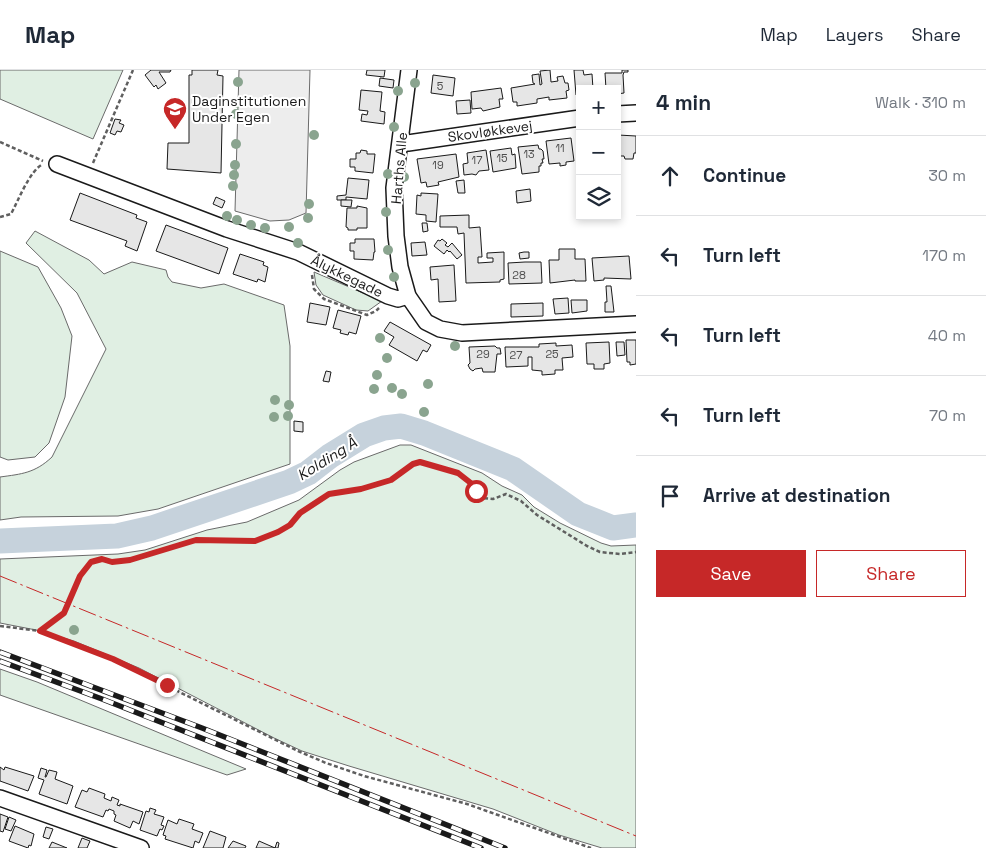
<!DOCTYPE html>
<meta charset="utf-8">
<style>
body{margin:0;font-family:"Space Grotesk",sans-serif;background:#f6f6f7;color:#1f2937}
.controls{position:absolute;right:15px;top:15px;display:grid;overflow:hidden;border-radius:0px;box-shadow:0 2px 8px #0003}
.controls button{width:45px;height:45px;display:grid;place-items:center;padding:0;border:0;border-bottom:1px solid #e0e1e3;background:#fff;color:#1f2937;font:25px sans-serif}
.stop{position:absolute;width:15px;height:15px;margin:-11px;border:4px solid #c62828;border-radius:50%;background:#fff}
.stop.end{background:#c62828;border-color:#fff;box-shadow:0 1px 5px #0008}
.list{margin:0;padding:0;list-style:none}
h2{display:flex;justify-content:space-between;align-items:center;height:65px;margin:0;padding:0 20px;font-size:21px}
h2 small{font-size:16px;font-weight:400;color:#747a83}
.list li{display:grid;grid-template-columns:32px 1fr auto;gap:15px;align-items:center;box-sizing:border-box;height:80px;padding:0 20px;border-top:1px solid #e0e1e3}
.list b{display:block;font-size:19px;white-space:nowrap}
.list em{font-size:16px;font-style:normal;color:#747a83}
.actions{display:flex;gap:10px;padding:15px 20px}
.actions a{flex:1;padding:11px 0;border:1px solid #c62828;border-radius:0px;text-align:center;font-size:18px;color:#c62828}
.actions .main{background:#c62828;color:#fff}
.icon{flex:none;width:28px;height:28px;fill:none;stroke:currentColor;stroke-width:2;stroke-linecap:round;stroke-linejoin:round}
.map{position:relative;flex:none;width:636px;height:778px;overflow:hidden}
header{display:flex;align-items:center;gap:30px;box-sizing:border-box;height:70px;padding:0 25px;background:#fff;border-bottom:1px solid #e0e1e3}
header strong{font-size:24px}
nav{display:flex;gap:28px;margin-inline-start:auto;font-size:18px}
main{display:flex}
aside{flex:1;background:#fff}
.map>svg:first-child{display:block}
</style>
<header>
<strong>Map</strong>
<nav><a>Map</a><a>Layers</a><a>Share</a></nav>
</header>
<main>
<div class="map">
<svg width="636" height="778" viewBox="0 0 636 778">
<rect width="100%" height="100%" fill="#fff"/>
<!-- green -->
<g fill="#e0efe3" stroke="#6a6a6a">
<path d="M0,0h123l-30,69 -93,-40z"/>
<path d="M35,161l54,29 15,14 28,-12 34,8 2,7 4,5 29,6 23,-4 60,21 6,41v118l-132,45 -40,7 -97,1 -21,3v-43c22,-3 35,-4 52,-20l54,-108 -29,-56 -51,-50z"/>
<path d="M0,181l38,16 23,41 11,28 -7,61 -16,46 -14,14 -27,3 -8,-3z"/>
<path d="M314,202l68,29 -14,10 -12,-1 -33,-15 -7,-10z"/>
<path d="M400,375h11l71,28 20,13 20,9 12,12 26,16 41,20 10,3 25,-1v303h-34l-43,-13 -66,-26 -144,-43 -47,-15 -28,-13 -135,-70 -65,-27 -38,-11 -36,-7v-64l118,-5 27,-4 62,-20 40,-8 52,-22 41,-30 14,-8z"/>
<path d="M0,599l37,13 209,87 -19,6 -227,-80z"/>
</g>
<!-- parking -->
<path fill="#ededed" stroke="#6a6a6a" d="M239,0h71l-4,143 -17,7 -19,1 -35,-10z"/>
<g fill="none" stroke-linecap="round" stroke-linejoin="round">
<!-- river -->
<path stroke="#c6d2dc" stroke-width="25" d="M0,471l117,-5 35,-8 137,-46 19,-9 22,-17 34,-21 20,-7 17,-2 23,7 89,36 65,45 35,14 23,-3"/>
</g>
<!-- building -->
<g fill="#e6e6e6" stroke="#1a1a1a">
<path d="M151,0h20l-1,2h-11l7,11 -8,6 -2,-4 -2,2 -9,-12z"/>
<path d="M192,0h26l-1,5 6,1 -2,97 -54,-4 1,-26h21v-68h3z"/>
<path d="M367,0h18l-1,7 -18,-2z"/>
<path d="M550,0l1,12 7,-1 -1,-4 6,-1 2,7h3l1,7 -3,1 1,7 -18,2v-3l-12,2v4l-20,3v-4h-4l-2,-14 24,-4 -2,-1 -1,-8 7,-1 1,11 2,-1 -2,-13z"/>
<path d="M574,0h9l1,5 8,-1 1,15h-13v7l-4,-1z"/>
<path d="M622,0h6v2h-4l-1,3 1,18 -7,1v-5h-11l-1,-16h17z"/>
<path d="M433,5l22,3 -2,18 -22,-3z"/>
<path d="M380,8l14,2 -1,8 -14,-2z"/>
<path d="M501,18l2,11h-4l1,8 -17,4 -2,-3 -9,1 -1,-17z"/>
<path d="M361,20l21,2 -2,19 5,1 -1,12 -23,-3 1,-7 5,1 1,-4 -9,-1z"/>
<path d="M470,30l1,13 -14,1 -1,-13z"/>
<path d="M115,49l6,1 -2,3 5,2 -3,7 -4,-1 -2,4 -5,-2z"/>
<path d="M618,65l18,1v17h-2l-1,6h-8l-1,-3h-7z"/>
<path d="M571,68l3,23 -8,1v3l-6,1v-3l-11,1 -3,-23z"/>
<path d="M538,75l1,4h2l2,2 1,8h-2l1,4h-2v3h-2v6l-17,2 -4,-27z"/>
<path d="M511,78l1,7 3,-1 1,14 -23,4 -3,-21z"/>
<path d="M361,80l6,1v3h8l-2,19 -18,-2v-4h-5v-8h6v-6h4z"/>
<path d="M486,80l3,20 -10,1 -3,4 -4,-1 -8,1 -1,-11 5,-1 -1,-10z"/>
<path d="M456,84l3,23 -21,5 1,3 -12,2 -1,-5 -5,1 -4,-24z"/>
<path d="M348,108l21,2 -2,19 -21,-2v3h-9v-4l9,-1z"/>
<path d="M464,110l1,13h-7l-2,-12z"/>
<path d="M530,119l1,12 -14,2 -1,-12z"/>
<path d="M80,123l57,22 -1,3 11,4 -10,29 -12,-5 2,-5 -57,-21z"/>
<path d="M421,123l17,1 -2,28 -10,-1v-6l-10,-1 1,-19 4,1z"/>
<path d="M216,127l9,4 -3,7 -9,-4z"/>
<path d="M341,130h11l-1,7 -10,-1z"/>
<path d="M357,136l10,2v20h-10v2h-9v-2l-2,-1 1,-19h10z"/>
<path d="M469,145v13l11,-1 2,30h-4v6l15,-1v-4h-6v-5l17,-1v27l-4,1v2l-34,1 -2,-50 -6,1 -1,-7h-17v-11z"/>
<path d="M422,153h5l1,8 -5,1z"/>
<path d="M166,155l62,23 -9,26 -63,-23z"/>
<path d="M355,169h19l1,13h-1l-1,8 -19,-1v-8h-4v-8h5z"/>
<path d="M442,169l5,4 -2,2 3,2 4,-4 10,12 -5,4 -7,-8 -1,1 -2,-2 -3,4 -10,-8 4,-6 2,1z"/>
<path d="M425,172l2,13 -15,1 -1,-13z"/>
<path d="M559,179h16v10h10l1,22h-11v-1l-25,3 -1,-23h10z"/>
<path d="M524,182h5v6l-9,1 -1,-6z"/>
<path d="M240,184l24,8 -1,3 5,2 -3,15 -7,-3 -1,3 -24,-8z"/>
<path d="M629,186l2,23 -27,-1v2l-10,1 -2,-23z"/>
<path d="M525,192h16l1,21 -33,1 -1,-21z"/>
<path d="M454,195l2,36 -17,1 -1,-23 -7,1 -1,-13z"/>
<path d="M606,216h5l3,26h-9v-10h2z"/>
<path d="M568,228l1,15 -14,1 -2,-15z"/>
<path d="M571,230h16v11l-15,2z"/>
<path d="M310,233l20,4 -4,18 -19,-3z"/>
<path d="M543,233v13l-32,1v-13z"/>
<path d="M338,240l23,6 -5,18 -7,-2 -1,3 -8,-2 1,-3 -8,-2z"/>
<path d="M390,252l41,23 -4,7 -4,-2 -6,11 -28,-16 5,-8 -10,-6z"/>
<path d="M626,270h10v24l-6,1v-3h-3z"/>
<path d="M609,272l1,21 -6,1v5h-10v-5h-7l-1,-21z"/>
<path d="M616,272h8l1,13 -8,1z"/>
<path d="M556,273v3l16,-1 1,12 -11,1 1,12h-8v4l-13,1v-4l-10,-1v-13h-4v9l-22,1 -1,-20h34v-3z"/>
<path d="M495,276l2,2h3l1,6h-4l-2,18h-12l-1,-4 -7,1 -2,2 -3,-2 -2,-4 2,-2 -1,-16z"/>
<path d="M326,301l5,1 -2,10 -6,-1z"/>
<path d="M294,351l9,1v10l-9,-1z"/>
<path d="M0,697l4,3 1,-3 29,9 -6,15 -28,-10z"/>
<path d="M41,698l6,2 -2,7h1l3,-7 8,2 -2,7 18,7 -6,18 -28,-10 5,-14 -6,-2z"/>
<path d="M89,718l16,6 -1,4 7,3 1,-4 7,3 -2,5 3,1v-2l23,8 -4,12 -6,-3 -3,7 -16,-7 2,-6 -2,-1v-3l-5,-2 -1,2 -2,-1 -3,7 -28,-10 7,-17 5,2z"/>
<path d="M150,738l6,2 -2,4 10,3 -3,8 3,1 -2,4 -2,-1 -3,7 -17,-6 6,-19 3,1z"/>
<path d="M0,744l8,3 -5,15 -3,-1z"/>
<path d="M9,747l7,3 -5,11 -6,-2z"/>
<path d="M179,749l15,5 -2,5 11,4 -4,10 -4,-2 -2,7 -28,-9 1,-3 -3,-1 5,-15 9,4z"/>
<path d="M15,756l19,8 -3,12 -2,-1 -1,3 -19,-7z"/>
<path d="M46,757l7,2 -4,10 -6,-2z"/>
<path d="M210,761l16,6 -3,11h-20z"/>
<path d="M82,768l8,3 -3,7h-9z"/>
<path d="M233,771l13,5 -1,2h-17z"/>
<path d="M259,771l16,7 2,-6 2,1 -1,5h-22z"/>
<path d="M52,772l15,6h-18z"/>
</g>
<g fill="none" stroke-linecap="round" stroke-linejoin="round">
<!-- minor casing -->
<g stroke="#1a1a1a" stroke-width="18">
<g id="minor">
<path d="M409,0l-15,118 2,48 4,31 8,29 18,26 14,7 22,4 174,-9"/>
<path d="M617,44l19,-1"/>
<path d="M401,72l7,1 172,-25"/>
<path d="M57,94l170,65 71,23 90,44 10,3 10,-3"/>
<path d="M0,728l141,50"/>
</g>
</g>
<!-- path -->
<g stroke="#5f5f5f" stroke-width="2.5" stroke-dasharray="4 2.5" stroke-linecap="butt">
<path d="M0,72l43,19"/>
<path d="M93,93l40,-93"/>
<path d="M0,147l11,-3c7,-13 19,-44 32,-50"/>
<path d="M312,205l2,14 10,10 43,16 9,-4 3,-3"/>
<path d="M0,556l40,5 73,28 185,92 28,12 38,13 103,28 124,44"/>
<path d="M40,561l23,-18 17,-37 11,-14 11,-3 10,3 18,-2 66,-20 59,1 23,-9 12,-7 10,-12 29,-19 32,-5 30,-9 22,-16 7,-2 38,11 14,10 3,8 7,7 11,1 13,-5 15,7 16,14 50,31 13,6 20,2 16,-2"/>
</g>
<!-- minor -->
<use href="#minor" stroke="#fff" stroke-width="15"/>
<!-- rail casing -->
<g stroke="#1a1a1a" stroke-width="5.5">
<g id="rail">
<path d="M0,582l202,76 303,120"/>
<path d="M0,591l102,38 379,149"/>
</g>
</g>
<!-- rail -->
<use href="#rail" stroke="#fff" stroke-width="4" stroke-dasharray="11" stroke-linecap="butt"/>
<!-- power -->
<path stroke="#c62828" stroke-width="1" stroke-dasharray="18 4 2.5 4" stroke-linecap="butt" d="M0,506l636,260"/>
</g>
<!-- trees -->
<g fill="#8aa48f">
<circle cx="238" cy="12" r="5"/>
<circle cx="415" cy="13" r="5"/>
<circle cx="398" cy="21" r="5"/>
<circle cx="237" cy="33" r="5"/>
<circle cx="236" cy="44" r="5"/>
<circle cx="394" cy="57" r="5"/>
<circle cx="314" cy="65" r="5"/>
<circle cx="236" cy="74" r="5"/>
<circle cx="235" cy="95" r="5"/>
<circle cx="388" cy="104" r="5"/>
<circle cx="234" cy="105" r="5"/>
<circle cx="404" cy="107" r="5"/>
<circle cx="233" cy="116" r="5"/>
<circle cx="309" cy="134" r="5"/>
<circle cx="386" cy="142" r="5"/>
<circle cx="227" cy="146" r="5"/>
<circle cx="308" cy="148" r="5"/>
<circle cx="237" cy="150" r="5"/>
<circle cx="251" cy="155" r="5"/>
<circle cx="289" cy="157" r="5"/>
<circle cx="265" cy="158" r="5"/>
<circle cx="298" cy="173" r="5"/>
<circle cx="388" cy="180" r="5"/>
<circle cx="394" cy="207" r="5"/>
<circle cx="380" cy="268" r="5"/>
<circle cx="455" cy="276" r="5"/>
<circle cx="387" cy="288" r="5"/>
<circle cx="377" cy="305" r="5"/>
<circle cx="428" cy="314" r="5"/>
<circle cx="392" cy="318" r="5"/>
<circle cx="374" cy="319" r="5"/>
<circle cx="402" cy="324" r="5"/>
<circle cx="275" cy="330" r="5"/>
<circle cx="289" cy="335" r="5"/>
<circle cx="424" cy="342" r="5"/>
<circle cx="288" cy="346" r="5"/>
<circle cx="274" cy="347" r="5"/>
<circle cx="74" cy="560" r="5"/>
</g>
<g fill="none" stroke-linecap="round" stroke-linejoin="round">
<!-- route -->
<path stroke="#c62828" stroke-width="6" d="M167,615l-54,-26 -73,-28 24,-18 16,-37 11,-14 11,-3 10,3 18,-2 66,-20 59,1 23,-9 12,-7 10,-12 29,-19 32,-5 30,-9 22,-16 7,-2 38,11 14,11 4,7"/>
</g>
<!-- icons -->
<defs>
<g id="school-pin" transform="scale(1.25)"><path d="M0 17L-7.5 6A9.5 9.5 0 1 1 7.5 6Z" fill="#c62828" stroke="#fff"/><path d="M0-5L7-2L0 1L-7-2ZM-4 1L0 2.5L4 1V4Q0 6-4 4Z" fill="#fff"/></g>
</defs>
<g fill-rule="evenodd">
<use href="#school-pin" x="175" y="39"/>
</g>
<g text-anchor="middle" stroke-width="4" stroke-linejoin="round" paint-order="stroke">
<!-- number labels -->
<g font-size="11" fill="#4d4d4d">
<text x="440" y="20">5</text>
<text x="560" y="82">11</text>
<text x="529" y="88">13</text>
<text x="502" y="92">15</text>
<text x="477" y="94">17</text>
<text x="438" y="99">19</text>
<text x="519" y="209">28</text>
<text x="483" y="288">29</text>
<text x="552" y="288">25</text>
<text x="516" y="289">27</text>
</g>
<!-- poi labels -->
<g font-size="14" fill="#1a1a1a" stroke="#fff" text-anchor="start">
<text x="192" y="36">Daginstitutionen<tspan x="192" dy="16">Under Egen</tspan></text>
</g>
<!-- street labels -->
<g font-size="14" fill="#1a1a1a" stroke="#fff">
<text transform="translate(490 61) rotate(-8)" y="5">Skovløkkevej</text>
<text transform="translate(399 98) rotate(-85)" y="5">Harths Alle</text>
<text transform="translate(347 206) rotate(26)" y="5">Ålykkegade</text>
</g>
<!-- water labels -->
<g font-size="15" font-style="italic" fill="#1a1a1a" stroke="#fff">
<text transform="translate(327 389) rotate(-32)" y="5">Kolding Å</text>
</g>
</g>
</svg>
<div class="controls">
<button>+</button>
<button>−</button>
<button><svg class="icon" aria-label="layers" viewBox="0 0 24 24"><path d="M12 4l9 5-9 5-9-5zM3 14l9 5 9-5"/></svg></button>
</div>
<div class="stop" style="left:476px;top:421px"></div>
<div class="stop end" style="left:167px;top:615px"></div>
</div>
<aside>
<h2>4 min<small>Walk · 310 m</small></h2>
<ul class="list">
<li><svg class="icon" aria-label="ahead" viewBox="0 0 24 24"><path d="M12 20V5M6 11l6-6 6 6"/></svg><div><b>Continue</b></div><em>30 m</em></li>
<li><svg class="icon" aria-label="left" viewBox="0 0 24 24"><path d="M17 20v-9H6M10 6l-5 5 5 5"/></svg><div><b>Turn left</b></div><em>170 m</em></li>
<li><svg class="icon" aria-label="left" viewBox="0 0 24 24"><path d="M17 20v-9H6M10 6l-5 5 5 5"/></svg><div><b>Turn left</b></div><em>40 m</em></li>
<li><svg class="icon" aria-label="left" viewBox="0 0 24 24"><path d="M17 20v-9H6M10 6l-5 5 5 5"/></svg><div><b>Turn left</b></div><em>70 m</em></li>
<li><svg class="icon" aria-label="arrive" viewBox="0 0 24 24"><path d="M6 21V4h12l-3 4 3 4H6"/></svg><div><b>Arrive at destination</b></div></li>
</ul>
<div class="actions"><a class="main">Save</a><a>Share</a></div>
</aside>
</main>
